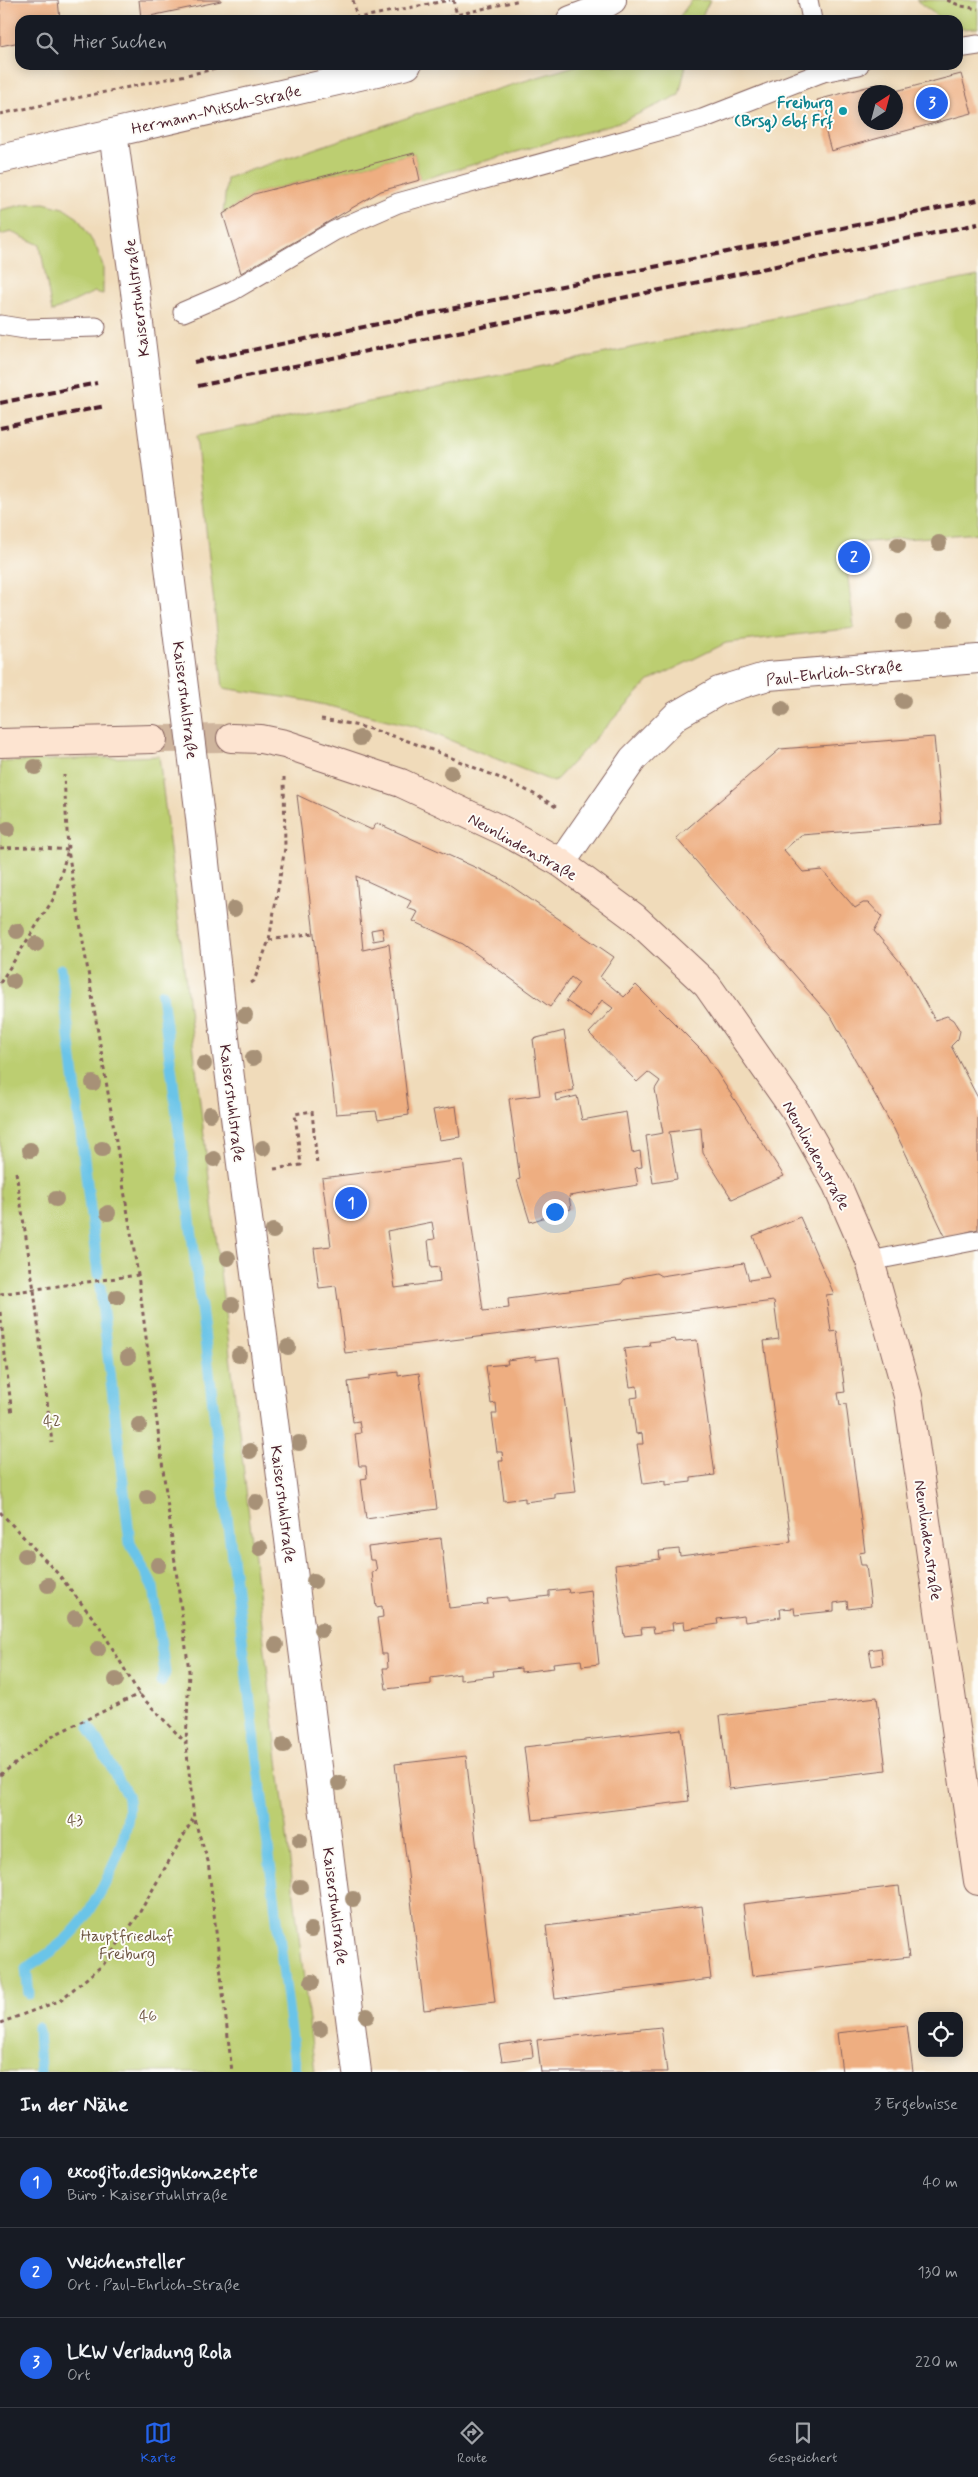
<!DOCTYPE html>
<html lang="de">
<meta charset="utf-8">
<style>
body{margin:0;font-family:Mynerve,sans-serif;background:#242831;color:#f1f3f6}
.controls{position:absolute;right:15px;bottom:15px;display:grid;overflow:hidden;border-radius:10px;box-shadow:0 2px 12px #0003}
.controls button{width:45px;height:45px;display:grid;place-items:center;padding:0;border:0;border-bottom:1px solid #363941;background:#171b24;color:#f1f3f6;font:25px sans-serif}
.compass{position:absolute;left:858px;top:85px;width:45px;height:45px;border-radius:50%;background:#171b24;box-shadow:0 2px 12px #0003;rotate:36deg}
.you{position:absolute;left:554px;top:1211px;width:18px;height:18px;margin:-12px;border:4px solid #fff;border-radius:50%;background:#1a73e8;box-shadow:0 0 0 8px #1a73e833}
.badge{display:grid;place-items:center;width:32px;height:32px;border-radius:50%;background:#2563eb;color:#fff;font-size:16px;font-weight:700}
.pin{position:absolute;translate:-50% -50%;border:2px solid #fff;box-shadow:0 1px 5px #0006}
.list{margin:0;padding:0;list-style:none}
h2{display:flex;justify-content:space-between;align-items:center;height:65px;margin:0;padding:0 20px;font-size:21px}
h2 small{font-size:16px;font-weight:400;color:#9ea1a6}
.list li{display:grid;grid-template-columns:32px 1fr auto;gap:15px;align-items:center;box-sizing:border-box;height:90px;padding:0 20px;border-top:1px solid #363941}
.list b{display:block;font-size:19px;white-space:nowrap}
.list p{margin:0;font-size:16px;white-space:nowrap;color:#9ea1a6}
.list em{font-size:16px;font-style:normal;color:#9ea1a6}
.icon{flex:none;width:28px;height:28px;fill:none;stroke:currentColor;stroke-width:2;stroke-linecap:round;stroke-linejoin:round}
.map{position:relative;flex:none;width:978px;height:2072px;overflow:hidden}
.search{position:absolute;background:#171b24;box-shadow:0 2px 12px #0003;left:15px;right:15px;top:15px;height:55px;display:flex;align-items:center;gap:12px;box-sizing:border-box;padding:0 18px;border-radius:15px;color:#9ea1a6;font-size:19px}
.sheet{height:335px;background:#171b24}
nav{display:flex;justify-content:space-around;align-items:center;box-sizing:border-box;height:70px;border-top:1px solid #363941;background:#171b24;font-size:14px;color:#9ea1a6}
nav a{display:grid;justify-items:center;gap:2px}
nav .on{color:#2563eb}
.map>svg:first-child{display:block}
</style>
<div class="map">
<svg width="978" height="2072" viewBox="0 0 978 2072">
<rect width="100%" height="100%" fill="#fdfcf7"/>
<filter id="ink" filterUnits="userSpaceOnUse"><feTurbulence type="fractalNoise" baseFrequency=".02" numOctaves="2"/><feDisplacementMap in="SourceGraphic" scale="10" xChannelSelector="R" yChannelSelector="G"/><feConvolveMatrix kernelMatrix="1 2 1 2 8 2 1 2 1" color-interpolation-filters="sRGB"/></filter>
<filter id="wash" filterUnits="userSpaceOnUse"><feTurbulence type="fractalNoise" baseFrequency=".0096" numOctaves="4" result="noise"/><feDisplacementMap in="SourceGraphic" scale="20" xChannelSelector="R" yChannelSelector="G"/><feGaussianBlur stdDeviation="1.12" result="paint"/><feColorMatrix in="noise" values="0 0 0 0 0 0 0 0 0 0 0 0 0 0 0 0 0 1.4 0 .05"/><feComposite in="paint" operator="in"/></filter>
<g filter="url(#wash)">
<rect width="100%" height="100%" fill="#f0dbba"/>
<!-- green -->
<g fill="#bcce71" stroke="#83764e">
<path d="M692,0h18l-10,20h-23z"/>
<path d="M916,0h62v28l-20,1v-9h-15z"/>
<path d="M578,65h108l-7,30 -56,26 -203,59 -6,-27 -160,41 -31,20 4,-36 221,-74z"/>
<path d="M44,203l19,5 15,10 19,31 6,17v28l-9,-2 -42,20 -12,-67 -29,-13 -11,3v-25l26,-6z"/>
<path d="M978,276v257l-134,11 10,84 -128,15 -77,38 -95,101 -137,-55 -114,-27 -80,-12 -27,-252 193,-38z"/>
<path d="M159,756l156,1316h-315v-1310z"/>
</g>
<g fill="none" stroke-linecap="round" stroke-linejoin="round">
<!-- stream -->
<g stroke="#6ac4e8" stroke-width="11">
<path d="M61,969l37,305"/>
<path d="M162,994l134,1078"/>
<path d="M100,1287l30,256 23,44 12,86 -4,9"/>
<path d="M29,1994l-3,-25c16,-11 35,-23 48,-38 24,-25 62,-102 53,-136l-38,-68"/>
<path d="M38,2027l2,45"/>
</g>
</g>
<g id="blocks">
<!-- building -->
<g fill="#eeae81" fill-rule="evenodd">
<path d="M0,0h58l2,20h-40v22l-20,4z"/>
<path d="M139,0h82v1l-80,17z"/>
<path d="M961,74l11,39 -141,38 -14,-51 61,-16 2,8h-14v30h30v-31z"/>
<path d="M414,153l6,27 -39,11 -140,82 -18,-59 31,-20z"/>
<path d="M934,737l8,87 -141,11 -17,15 19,22 19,-2 33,38 8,-5h6l13,14 -8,14 32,38 29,51 12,-4 6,4 7,11 -2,8 -7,7 27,52v131l-32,9 -52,-109 -62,-111 -156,-180 104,-89z"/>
<path d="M297,795l75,35 5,-7 124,56 113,78 -14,20 24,20 12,-12 69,69 79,122 -52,23 -29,-46 -2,-25 -32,4 8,47 -24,4 -7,-47 17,-3 -8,-44 5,-8 -12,-9 -11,10 -48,-49 24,-25 -11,-8 -12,17 -24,-16 13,-18 -8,-6 -21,30 -87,-63 -50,-23 5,-9 -11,-4 4,-7 -55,-25 7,74 26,-6 20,171 -31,5 -2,-9 -40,3z"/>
<path d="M382,928l2,11 -11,2 -2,-11z"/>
<path d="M564,1031l10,59 -19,4 1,7 21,-5 5,24 44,-8 6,41 8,-2 2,16 -7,1 3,17 -69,11 2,13 -41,13 -13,-42 3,-1 -11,-80 31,-4 -7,-56z"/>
<path d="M456,1106l4,31 -21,3 -6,-30z"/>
<path d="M463,1160l20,151 26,-3 -1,-9 113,-15 4,-5 31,-6 5,3 83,-13 5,17 20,-3 -16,-41 47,-19 34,77 -8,1 5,37 6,-1 8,61 -7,1 2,12 6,-1 19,148 -6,1 2,12h5l5,41 -23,3 -1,-8 -13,2v8l-39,4 -1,-7 -14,1 1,8 -36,5 -1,-6 -27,3 1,5 -33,5 -1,-7 -12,1 1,7 -19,3 -1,-6 -12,1 1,6 -18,2 -9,-71 45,-6 -1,-8 20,-2 1,7 111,-14 -27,-201 15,-2 -5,-38 -429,52 -9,-67 -17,2 -5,-40 17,-2 -9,-68zM432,1222l3,17 -7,1 3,28 8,-1 1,15 -45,6 -8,-57z"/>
<path d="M675,1339l1,3 21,-2 18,135 -24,3v4l-25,3v-4l-23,3 -6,-40h6l-1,-11 -6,1 -5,-36 7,-1 -1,-11 -7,1 -6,-38 26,-3 -1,-4z"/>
<path d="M536,1356v4l23,-3 17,135 -21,2v4l-30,4v-4l-21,3 -5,-40h4l-1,-9h-5l-5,-38h5l-1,-11 -5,1 -5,-38 22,-2 -1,-4z"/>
<path d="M398,1372v4l21,-3 18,136 -71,10 -5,-40 6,-1 -1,-12h-7l-4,-32 6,-1 -2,-12 -6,1 -5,-40 21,-3v-3z"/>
<path d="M441,1538l8,70 39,-4 -1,-5 21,-2v4l41,-5v-5l19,-2 1,4 22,-3 8,74 -17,2 -1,-6 -28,3 1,5 -33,4v-4l-28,3 1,5 -34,4v-6l-29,4v6l-45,5 -3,-21h5l-1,-14h-5l-5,-36 6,-1 -1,-11 -6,1 -4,-35 5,-1 -2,-11h-5l-2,-13z"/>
<path d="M881,1648l2,16 -11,2 -3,-16z"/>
<path d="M877,1697l9,73 -157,19 -9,-73z"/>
<path d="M681,1729l8,72 -156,19 -9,-73z"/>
<path d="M466,1756l29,246 -71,8 -29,-246z"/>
<path d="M899,1886l10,71 -157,19 -9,-72z"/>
<path d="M702,1906l9,73 -156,20 -9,-73z"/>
<path d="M907,2025l6,47h-71l-5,-39z"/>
<path d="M661,2027l6,45h-126l-4,-32z"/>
<path d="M531,2040l2,17 -31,4 -3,-16z"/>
</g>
</g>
</g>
<g filter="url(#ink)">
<use href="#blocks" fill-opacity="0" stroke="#84615d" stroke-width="1"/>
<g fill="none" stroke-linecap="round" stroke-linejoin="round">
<!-- secondary-tunnel -->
<path stroke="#cfb59d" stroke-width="28" stroke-dasharray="28 14" stroke-linecap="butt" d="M153,739l78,-1"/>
<!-- lane casing -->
<g stroke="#84615d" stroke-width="21">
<g id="lane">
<path d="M808,0l4,20"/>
<path d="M958,48l20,-3"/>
<path d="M822,65l1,7 36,-7"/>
<path d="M183,312l49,-21 102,-60 64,-28 304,-84 121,-47"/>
<path d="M0,325l25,4 71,-2"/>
<path d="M870,1261l108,-21"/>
</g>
</g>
<!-- street casing -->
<g stroke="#84615d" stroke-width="30">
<g id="street">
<path d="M571,20l21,-8 20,-12"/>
<path d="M113,133l22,158"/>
<path d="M0,159l407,-94"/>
<path d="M199,809l22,198 136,1065"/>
<path d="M561,863l72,-104 44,-44 42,-24 49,-15 210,-17"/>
</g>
</g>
<!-- secondary casing -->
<g stroke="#84615d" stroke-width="30">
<g id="secondary">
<path d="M231,738l30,1 24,5 116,39 105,49 55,31 73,54 73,68 89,127 41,73 33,76 38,135 70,485"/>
<path d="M0,743l153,-4"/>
</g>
</g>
<!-- path -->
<g stroke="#84615d" stroke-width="3" stroke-dasharray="4 4" stroke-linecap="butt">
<path d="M353,0l4,18 93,-18"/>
<path d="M453,0l4,15"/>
<path d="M947,0l14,6 17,3"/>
<path d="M435,20l85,-20"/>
<path d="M0,114l234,-49"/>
<path d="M321,719c53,7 103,27 152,48 30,12 59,24 86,42"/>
<path d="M0,848l32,-1 36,3 70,425 51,396 -3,73 8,75 14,42 24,211"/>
<path d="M269,940l45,-7"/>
<path d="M0,983l54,-85 14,-48 -4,-75"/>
<path d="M251,983l3,-2 15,-41 16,-92 -1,-71"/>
<path d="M274,1169l27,-4 -6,-51 17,-3 5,54"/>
<path d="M16,1172l18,118 18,153"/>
<path d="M0,1294l138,-19"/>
<path d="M0,1312l12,103"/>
<path d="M0,1512l59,63 41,52 39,67 47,49"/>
<path d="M0,1775l56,-41 83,-40"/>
<path d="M0,2023l59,-22 44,-36 34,-48 56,-98"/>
</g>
<!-- lane -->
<use href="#lane" stroke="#fff" stroke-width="19"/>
<!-- street -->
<use href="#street" stroke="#fff" stroke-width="28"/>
<!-- secondary -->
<use href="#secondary" stroke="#fde4d1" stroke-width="28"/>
<!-- rail -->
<g stroke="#4a1f2b" stroke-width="4" stroke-dasharray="8 4" stroke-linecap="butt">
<path d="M194,362l784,-162"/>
<path d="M198,386l780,-162"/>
<path d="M0,403l97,-20"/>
<path d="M0,428l105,-22"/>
</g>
<!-- street-bridge casing -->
<g stroke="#84615d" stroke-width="30" stroke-linecap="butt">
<path id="street-bridge" d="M135,291l64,518"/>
</g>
<!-- street-bridge -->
<use href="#street-bridge" stroke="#fff" stroke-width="28"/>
</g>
<!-- trees -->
<g fill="#a79177">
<circle cx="939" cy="543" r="8"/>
<circle cx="898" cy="545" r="8"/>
<circle cx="945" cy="619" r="8"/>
<circle cx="904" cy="622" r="8"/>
<circle cx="903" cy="701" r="8"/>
<circle cx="782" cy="709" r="8"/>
<circle cx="360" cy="738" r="8"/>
<circle cx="35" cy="767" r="8"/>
<circle cx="451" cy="773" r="8"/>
<circle cx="8" cy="829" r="8"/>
<circle cx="234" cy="909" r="8"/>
<circle cx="17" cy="931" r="8"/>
<circle cx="36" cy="944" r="8"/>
<circle cx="13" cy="981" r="8"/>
<circle cx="245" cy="1015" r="8"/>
<circle cx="253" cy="1058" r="8"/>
<circle cx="204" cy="1064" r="8"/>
<circle cx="93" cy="1083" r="8"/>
<circle cx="210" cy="1114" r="8"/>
<circle cx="263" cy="1148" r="8"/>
<circle cx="102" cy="1149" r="8"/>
<circle cx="30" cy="1150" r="8"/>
<circle cx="214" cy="1159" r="8"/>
<circle cx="56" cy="1199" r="8"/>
<circle cx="108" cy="1213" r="8"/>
<circle cx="273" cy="1231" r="8"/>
<circle cx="228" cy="1258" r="8"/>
<circle cx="117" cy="1297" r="8"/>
<circle cx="232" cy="1305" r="8"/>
<circle cx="288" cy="1347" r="8"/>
<circle cx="239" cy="1355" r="8"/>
<circle cx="128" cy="1357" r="8"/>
<circle cx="139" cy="1425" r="8"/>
<circle cx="299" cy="1443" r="8"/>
<circle cx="250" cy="1451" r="8"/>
<circle cx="147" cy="1497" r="8"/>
<circle cx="256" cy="1502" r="8"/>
<circle cx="260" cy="1548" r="8"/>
<circle cx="25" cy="1556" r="8"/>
<circle cx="158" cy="1565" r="8"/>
<circle cx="314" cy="1581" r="8"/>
<circle cx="48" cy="1585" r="8"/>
<circle cx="75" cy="1618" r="8"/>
<circle cx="321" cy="1630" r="8"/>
<circle cx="276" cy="1645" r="8"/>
<circle cx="98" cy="1649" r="8"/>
<circle cx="116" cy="1680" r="8"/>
<circle cx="284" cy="1745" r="8"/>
<circle cx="339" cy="1783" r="8"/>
<circle cx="300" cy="1840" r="8"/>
<circle cx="300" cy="1887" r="8"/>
<circle cx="353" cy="1899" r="8"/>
<circle cx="311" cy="1930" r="8"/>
<circle cx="312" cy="1982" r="8"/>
<circle cx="367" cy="2016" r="8"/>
<circle cx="320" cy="2029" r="8"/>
</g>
</g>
<!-- markers -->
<circle fill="#0f9aa8" stroke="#fdfcf7" stroke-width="2" cx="843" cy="111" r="5"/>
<g text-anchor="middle" stroke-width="4" stroke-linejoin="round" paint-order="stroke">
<!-- culture labels -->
<g font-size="16" font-weight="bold" fill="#0d838f" stroke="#fdfcf7" text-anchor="end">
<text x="833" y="108">Freiburg<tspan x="833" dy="18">(Brsg) Gbf Frf</tspan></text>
</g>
<!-- street labels -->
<g font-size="16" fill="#4a1f2b" stroke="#fdfcf7">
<text transform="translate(216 109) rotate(-13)" y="6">Hermann-Mitsch-Straße</text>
<text transform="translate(136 298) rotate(-97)" y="6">Kaiserstuhlstraße</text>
<text transform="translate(834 672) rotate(-6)" y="6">Paul-Ehrlich-Straße</text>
<text transform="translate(186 700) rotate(83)" y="6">Kaiserstuhlstraße</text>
<text transform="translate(523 846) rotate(29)" y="6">Neunlindenstraße</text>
<text transform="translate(233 1103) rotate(83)" y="6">Kaiserstuhlstraße</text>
<text transform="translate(817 1155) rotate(61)" y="6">Neunlindenstraße</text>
<text transform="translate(284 1504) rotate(83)" y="6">Kaiserstuhlstraße</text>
<text transform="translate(929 1540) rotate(82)" y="6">Neunlindenstraße</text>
<text transform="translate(336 1906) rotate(83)" y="6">Kaiserstuhlstraße</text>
</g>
<!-- park labels -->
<g font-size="16" fill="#6c5440" stroke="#fdfcf7">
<text x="52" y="1426">42</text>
<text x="75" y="1825">43</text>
<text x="127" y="1941">Hauptfriedhof<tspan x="127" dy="18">Freiburg</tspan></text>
<text x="148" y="2021">46</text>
</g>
</g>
</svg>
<div class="controls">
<button><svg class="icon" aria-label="locate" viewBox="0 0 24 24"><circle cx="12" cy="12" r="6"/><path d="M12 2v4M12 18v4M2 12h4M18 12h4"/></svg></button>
</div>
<svg class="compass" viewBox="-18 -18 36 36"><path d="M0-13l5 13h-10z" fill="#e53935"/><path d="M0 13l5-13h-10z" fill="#9ea1a6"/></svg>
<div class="you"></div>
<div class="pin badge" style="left:351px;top:1203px">1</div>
<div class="pin badge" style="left:854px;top:557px">2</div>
<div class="pin badge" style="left:932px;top:103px">3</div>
<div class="search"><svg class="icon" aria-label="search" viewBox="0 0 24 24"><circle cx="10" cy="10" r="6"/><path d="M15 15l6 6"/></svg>Hier suchen</div>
</div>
<section class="sheet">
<h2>In der Nähe<small>3 Ergebnisse</small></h2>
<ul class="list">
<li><span class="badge">1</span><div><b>excogito.designkonzepte</b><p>Büro · Kaiserstuhlstraße</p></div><em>40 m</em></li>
<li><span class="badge">2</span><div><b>Weichensteller</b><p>Ort · Paul-Ehrlich-Straße</p></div><em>130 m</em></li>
<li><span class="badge">3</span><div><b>LKW Verladung Rola</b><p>Ort</p></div><em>220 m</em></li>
</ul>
</section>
<nav>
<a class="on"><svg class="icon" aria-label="map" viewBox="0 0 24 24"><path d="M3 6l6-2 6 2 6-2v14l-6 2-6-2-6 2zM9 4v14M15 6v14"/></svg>Karte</a>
<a><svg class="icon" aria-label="directions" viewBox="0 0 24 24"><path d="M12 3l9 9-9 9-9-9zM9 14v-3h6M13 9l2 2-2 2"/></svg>Route</a>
<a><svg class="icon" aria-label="saved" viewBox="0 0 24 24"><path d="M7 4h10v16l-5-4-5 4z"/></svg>Gespeichert</a>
</nav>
